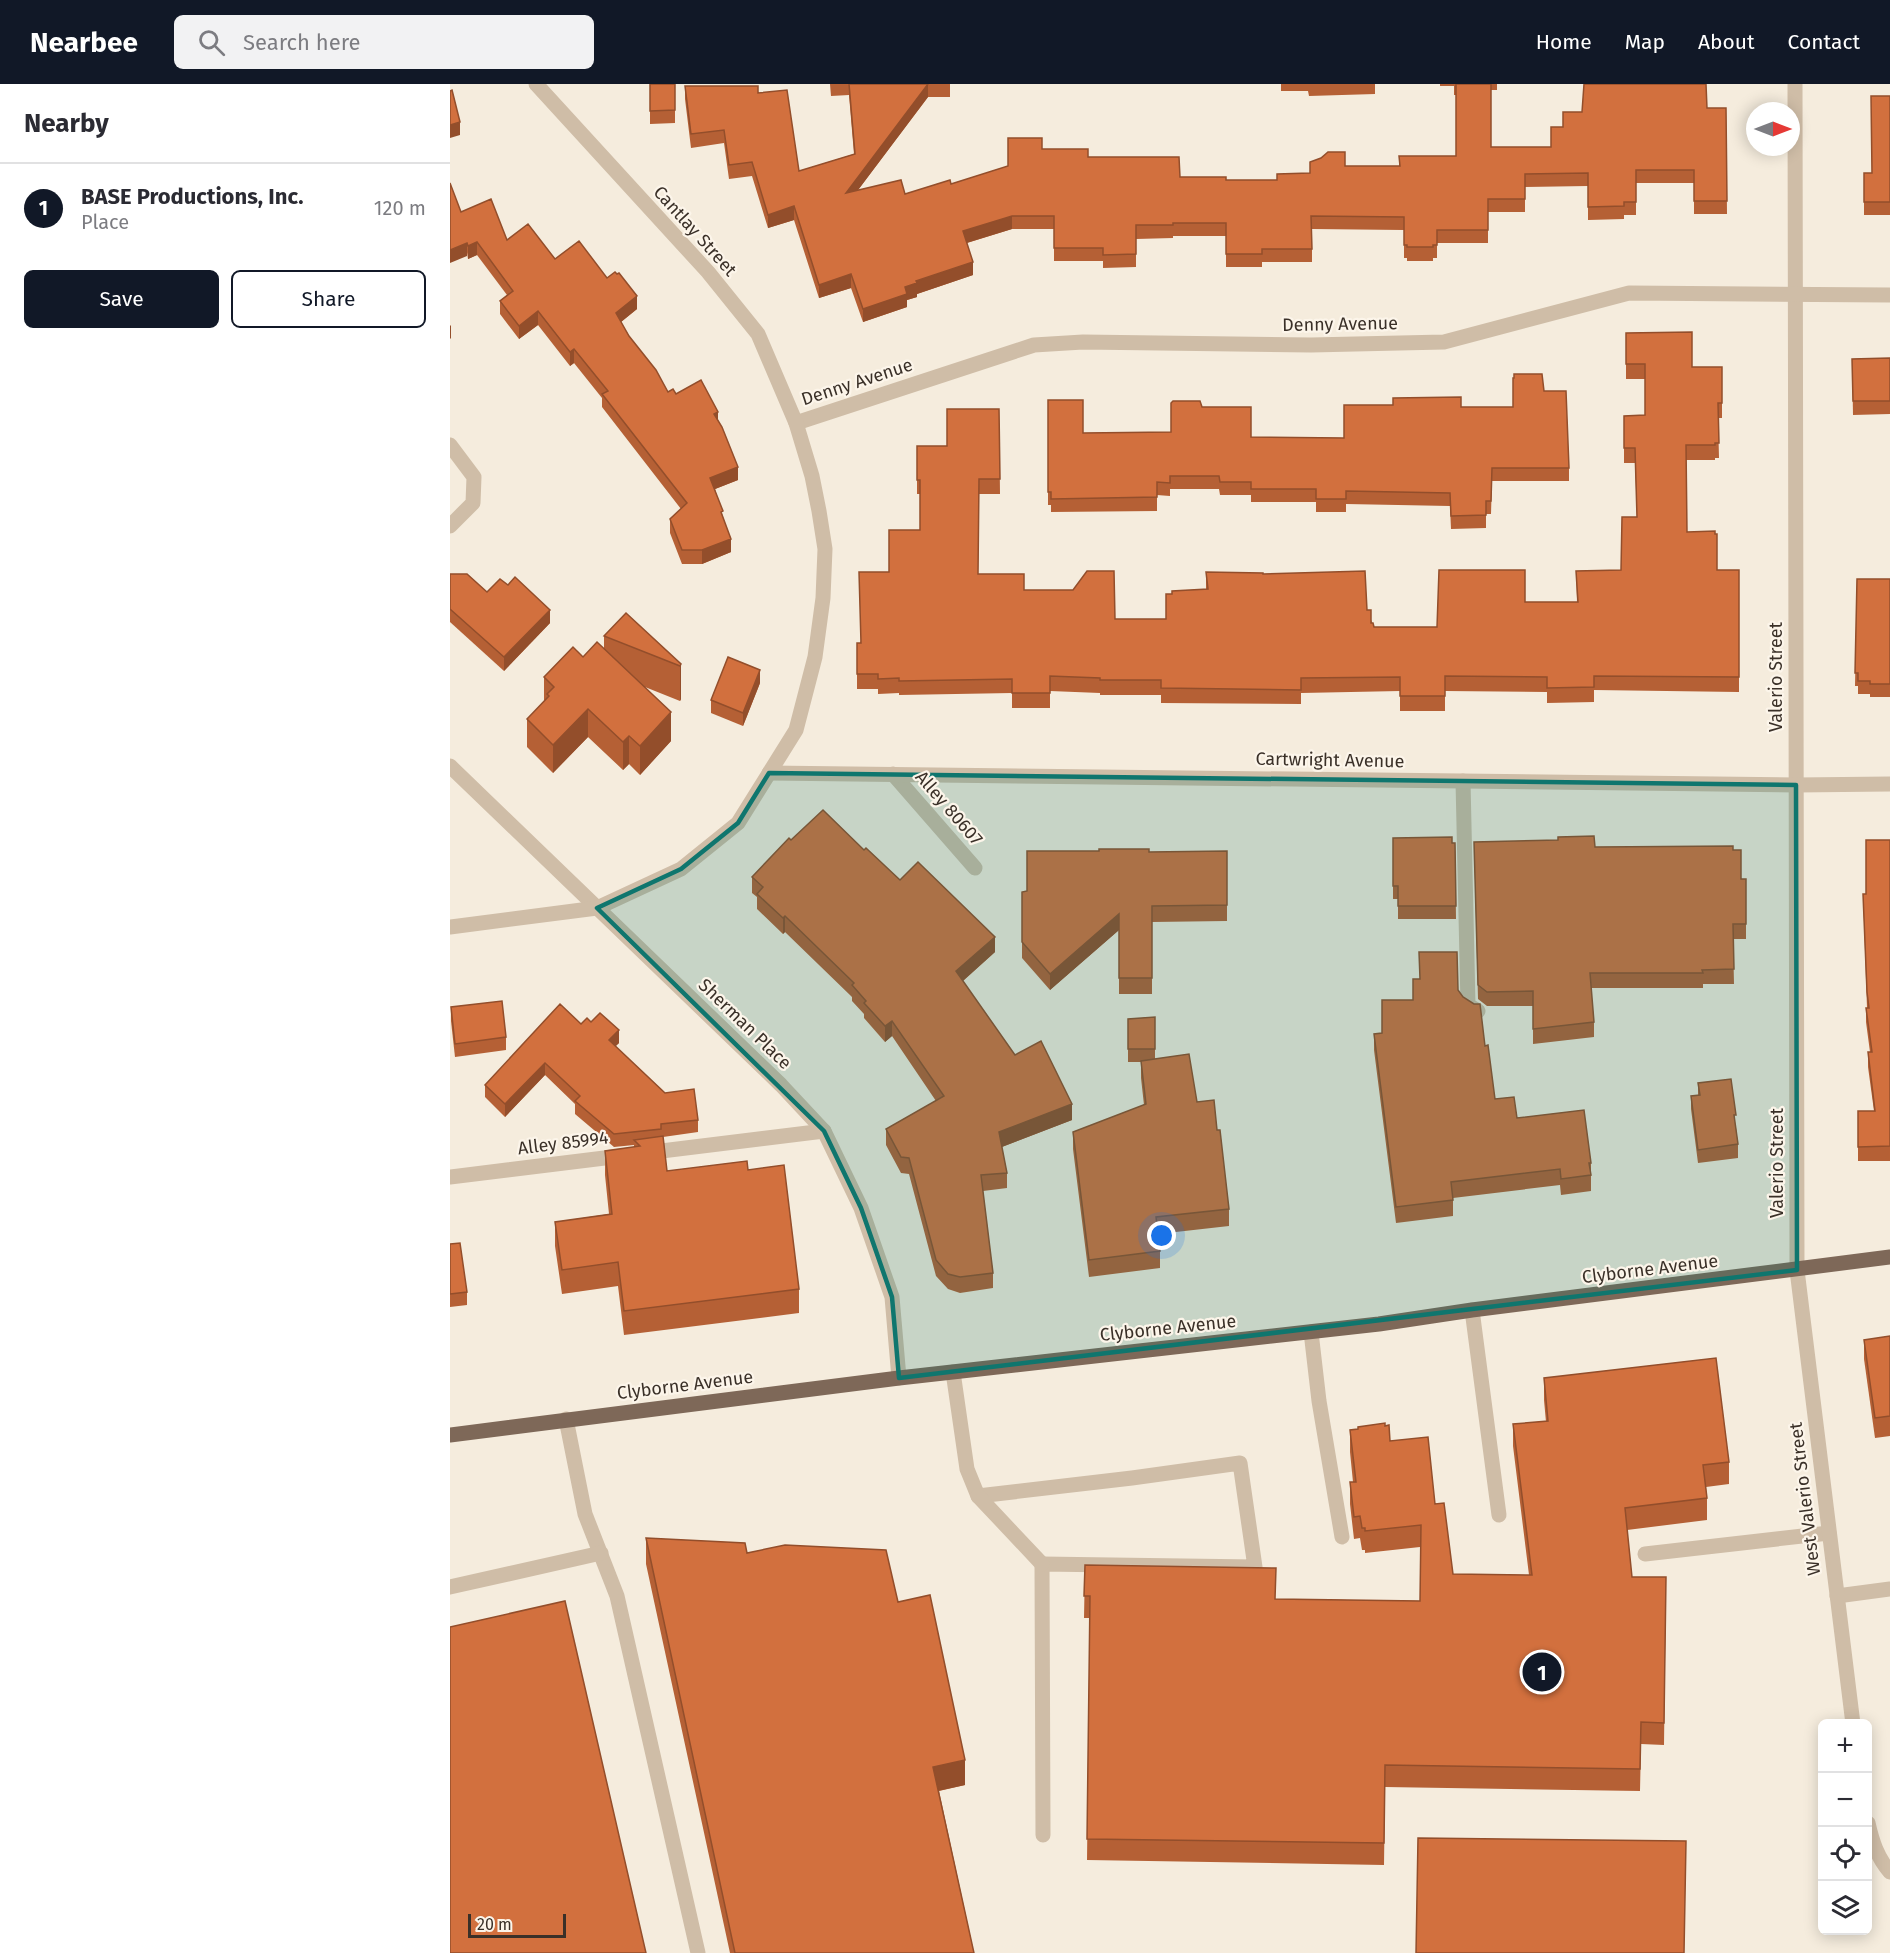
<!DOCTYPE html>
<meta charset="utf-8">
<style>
body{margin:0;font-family:"Fira Sans",sans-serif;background:#f2f2f3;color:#2b2b33}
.controls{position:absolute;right:18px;bottom:18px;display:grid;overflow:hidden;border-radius:9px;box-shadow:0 3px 15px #0003}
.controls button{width:54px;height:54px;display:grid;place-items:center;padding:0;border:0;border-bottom:2px solid #e1e1e2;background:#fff;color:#2b2b33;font:30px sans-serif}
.compass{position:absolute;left:1296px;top:18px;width:54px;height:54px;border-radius:50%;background:#fff;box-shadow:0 3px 15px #0003;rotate:90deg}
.scale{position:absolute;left:18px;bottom:15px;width:98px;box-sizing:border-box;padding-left:6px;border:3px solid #3a3028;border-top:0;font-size:16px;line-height:21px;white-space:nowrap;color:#3a3028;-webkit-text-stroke:4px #fcf5ea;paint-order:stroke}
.you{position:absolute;left:712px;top:1152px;width:21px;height:21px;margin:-15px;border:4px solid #fff;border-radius:50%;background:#1a73e8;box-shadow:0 0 0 9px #1a73e833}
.badge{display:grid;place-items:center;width:39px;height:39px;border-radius:50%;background:#111827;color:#fff;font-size:20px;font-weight:700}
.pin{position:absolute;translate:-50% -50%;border:3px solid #fff;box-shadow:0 2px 6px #0006}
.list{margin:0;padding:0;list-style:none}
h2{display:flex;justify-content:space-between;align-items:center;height:78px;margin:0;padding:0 24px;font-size:26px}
h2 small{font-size:20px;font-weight:400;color:#7c7c81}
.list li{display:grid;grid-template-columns:39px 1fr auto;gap:18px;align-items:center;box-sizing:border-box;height:90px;padding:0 24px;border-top:2px solid #e1e1e2}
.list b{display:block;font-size:22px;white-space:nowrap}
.list p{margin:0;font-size:20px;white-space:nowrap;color:#7c7c81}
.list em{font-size:20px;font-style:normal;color:#7c7c81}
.actions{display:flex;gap:12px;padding:18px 24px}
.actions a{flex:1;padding:14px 0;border:2px solid #111827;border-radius:9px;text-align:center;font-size:21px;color:#111827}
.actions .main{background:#111827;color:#fff}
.icon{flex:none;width:33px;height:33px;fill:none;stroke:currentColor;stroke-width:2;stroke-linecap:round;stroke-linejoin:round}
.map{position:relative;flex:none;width:1440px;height:1869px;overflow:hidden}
header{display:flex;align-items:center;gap:36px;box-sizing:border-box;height:84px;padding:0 30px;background:#111827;color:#fff}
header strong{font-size:28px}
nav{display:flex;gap:33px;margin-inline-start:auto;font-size:21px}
.search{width:420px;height:54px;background:#f2f2f3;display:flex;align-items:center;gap:15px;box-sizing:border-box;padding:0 21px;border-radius:9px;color:#7c7c81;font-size:22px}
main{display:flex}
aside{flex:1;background:#fff}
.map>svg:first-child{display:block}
</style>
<header>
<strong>Nearbee</strong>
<div class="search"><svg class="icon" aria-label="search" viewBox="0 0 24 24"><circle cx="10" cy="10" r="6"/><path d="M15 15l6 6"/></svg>Search here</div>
<nav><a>Home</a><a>Map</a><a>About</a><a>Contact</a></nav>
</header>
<main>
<aside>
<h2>Nearby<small></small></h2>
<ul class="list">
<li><span class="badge">1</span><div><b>BASE Productions, Inc.</b><p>Place</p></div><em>120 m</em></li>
</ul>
<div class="actions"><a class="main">Save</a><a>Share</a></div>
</aside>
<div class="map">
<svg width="1440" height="1869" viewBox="0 0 1440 1869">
<rect width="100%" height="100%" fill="#f5ecdd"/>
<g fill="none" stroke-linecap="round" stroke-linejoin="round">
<!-- lane -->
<g stroke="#cfbda7" stroke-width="15">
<path d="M0,361l24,32 -1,26 -23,23"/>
<path d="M443,690l82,94"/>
<path d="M1013,697l5,224 10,6"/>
<path d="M0,1093l374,-46"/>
<path d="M1022,1226l27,205"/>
<path d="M861,1248l8,69 23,136"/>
<path d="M503,1288l14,97 11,27 154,-18 108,-15 15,104 -213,-3 1,271"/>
<path d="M116,1335l19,95 32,82 81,357"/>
<path d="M528,1412l64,68"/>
<path d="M1195,1470l184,-21"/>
<path d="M0,1503l151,-34"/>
<path d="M1387,1512l53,-7"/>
</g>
<!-- street -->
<g stroke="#cfbda7" stroke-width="15">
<path d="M1345,0l2,1186 56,454"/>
<path d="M346,339l238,-78 49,-3 228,3 133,-3 185,-49 261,2"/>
<path d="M0,682l331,319 43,46 37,77 31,89 7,81"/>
<path d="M319,689l1027,12 94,-1"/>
<path d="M0,843l147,-19 84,-39 57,-46 58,-93 19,-73 8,-59 2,-49 -6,-38 -7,-35 -16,-53 -38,-89 -50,-62 -172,-188"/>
<path d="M1418,1739c4,18 9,34 22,49"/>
</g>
<!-- primary -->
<path stroke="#7e6858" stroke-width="15" d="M0,1351l449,-57 480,-54 93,-14 418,-53"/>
</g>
<!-- wall -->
<g fill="#b56035">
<path d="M200,0h25v39l-25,1z"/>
<path d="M380,0h120v13h-22l-70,93 47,4 46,-10 57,-18 34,-17 46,8 92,20 46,3h51l68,-14h54v-10h57v-61h-2v-9h-14v-2h57v6h-6v57h60l12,-20 144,-19h19l1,106h-33v-31h-58v32h-12v4l-36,1v-34l-63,1v25h-37v31h-51v15h-4v3h-26v-3h-3v-28l-92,-1v33h-50v5h-36v-31h-53v2l-37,1v28l-33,1v-7h-49v-32h-42l-45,14 6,32 -56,19v3l-10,3v7l-44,15 -12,-34 -32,10 -25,-78 -26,8 -16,-52 -23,3 -5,-36 -33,5 -6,-49v-13l73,7 41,78 55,-17 -5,-59 -18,1z"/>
<path d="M831,0h94v10l-66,2 -1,-5h-27z"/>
<path d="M1440,12v119h-26v-42h8z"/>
<path d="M11,128l46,28 100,38 30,31 -16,13 8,14 39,56 8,2 42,26 20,60 -23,9 8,28 8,35 -29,12h-20l-12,-31v-14l11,-10 -79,-102v-9l-28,-35 -4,3 -32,-41 -19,14 -19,-25v-13l7,-6 -30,-40 -9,4z"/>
<path d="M1176,249l66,34h30v51h-4l1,40h-4v2h-29l1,72 30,38h22v122l-145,-2v12l-47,1v-11l-102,-1v20h-45v-20l-99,2v11l-140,-1v-8h-61v-2l-50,-2v17h-38v-15l-113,2v-2l-21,1v-5h-21v-46h3l29,-71 31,-42v-36h-3v-48h30l52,-37 1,85h-21l-1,80 46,16 91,29h51l6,-25 34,-5v-17l57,2 104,36 7,17h63l88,-25h52l-1,-31 45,-1 16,-53 -2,-54h-11v-47l21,-1v-36h-19z"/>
<path d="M1440,274v56l-37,1 -1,-56z"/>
<path d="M1094,307l25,77v13h-77l-1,33h-5v14l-35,1 -1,-23 -104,-2v8h-30v-10h-65v-7h-31l-1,-6h-49v7l-13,-1v16l-106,1v-7h-3v-105l35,33 88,-1 31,-25 49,30 93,1 117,-31h52z"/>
<path d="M0,490l37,18 63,31 -46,48 -54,-49z"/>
<path d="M1407,495h33v118h-20v-3h-12v-8h-3z"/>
<path d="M154,552l77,28v35l-1,2 -35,-14 26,54 -31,34 -11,-11 -6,6 -35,-33 -35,36 -26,-26v-28l17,-17v-25l39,-20 21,-9z"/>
<path d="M310,599l-17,43 -32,-13v-13z"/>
<path d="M943,754l62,5 1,76h-58v-20h-5z"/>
<path d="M341,756l73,10 36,30 95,72 -32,29 52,74 57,65 -70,27 5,26v15l-24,3 10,82v15l-33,5 -12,-4 -12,-13 -27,-102 -8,-1 -15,-28v-16l50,-28 -44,-65 -7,6 -21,-24v-4l-12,-13v-4l-67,-65 -2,2 -26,-25v-12l-5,-4v-16z"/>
<path d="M1440,756v321h-32v-50h16l-6,-44v-15h2l-4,-30v-14h1l-4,-114h3z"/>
<path d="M1024,758l121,5 138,3 8,29h5v60h-13l1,45h-31v4h-112l3,34v15l-61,7v-38h-46l-9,-7z"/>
<path d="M777,767v70l-75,1v72h-33v-64l-69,60 -28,-32v-66l5,-1 122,-39z"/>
<path d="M1008,906l27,56 10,53 22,19 74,45v28l-30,4 -1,-10 -107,13v18l-57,7 -22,-173v-16l8,-1 31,-33z"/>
<path d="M1,923l55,30v13l-51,7 -4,-36z"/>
<path d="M705,933v42l42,43 20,28 12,79v17l-71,8 2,17v17l-71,9 -16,-128v-17l71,-27 -3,-27v-16h-13v-43z"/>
<path d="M141,938l28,21 -4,3 50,47 33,27v12l-35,5 4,34 81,-1 51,119v24l-175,22 -6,-49 -56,8 -7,-48v-24l54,-8 -4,-39v-24l29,-4v-2l-20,2 -39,-33v-10l-30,-29 -40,42 -20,-20v-12l96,-61z"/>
<path d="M1248,999l38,45 2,16v14l-40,5 -7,-54v-13l7,-1z"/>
<path d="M0,1160l17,48v13l-17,2z"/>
<path d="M1440,1252v100l-15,2 -11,-79v-19z"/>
<path d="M1094,1294l185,84v22l-23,3 1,11v22l-80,10 5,47h34l-2,168 -23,-1 -1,47 -255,-4 -1,78 -297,-5 3,-242h-6l1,-53 191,34 144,2v-54l-55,6v-3h-3l-2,-12 -6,1 -4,-35v-22h3l-3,-30v-22l40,11 45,63 18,70 76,1 -16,-129v-22l33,-2 -2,-22z"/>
<path d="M196,1454l101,15 151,49 67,183 -26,6 35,162h-244l-84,-389z"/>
</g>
<!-- shaded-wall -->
<g fill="#934e2b">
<path d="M478,0v13l-82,109v-13z"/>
<path d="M10,38v13l-10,3v-13z"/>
<path d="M344,122v14l-26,8v-13z"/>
<path d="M562,132v13l-49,15v-13z"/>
<path d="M27,158v13l-9,4v-13z"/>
<path d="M17,159v13l-17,7v-13z"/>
<path d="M523,178v13l-56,19v3l-10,3v7l-44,15v-13l53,-28z"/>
<path d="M401,190v14l-32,10v-13z"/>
<path d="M187,212v13l-21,17v-13z"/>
<path d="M88,227v14l-19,14v-13z"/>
<path d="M1,241v13l-1,1v-13z"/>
<path d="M124,265v14l-4,3v-14z"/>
<path d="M268,328v13l-4,-11z"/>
<path d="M288,383v13l-28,11v-13z"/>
<path d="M281,455v13l-29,12v-14z"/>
<path d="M100,526v13l-46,48v-14z"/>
<path d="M231,580v35l-1,2v-35z"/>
<path d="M310,586v13l-17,43v-13z"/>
<path d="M138,625v28l-35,36v-28z"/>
<path d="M221,628v29l-31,34v-29z"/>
<path d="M179,652v28l-6,6v-28z"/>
<path d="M669,830v16l-69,60v-16z"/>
<path d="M335,832v16l-2,2v-16z"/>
<path d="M545,853v15l-39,35v-16z"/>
<path d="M442,937v15l-7,6v-16z"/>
<path d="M169,946v13l-10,10v-13z"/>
<path d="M95,979v12l-40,42v-13z"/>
<path d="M622,1020v16l-73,28v-16z"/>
<path d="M515,1676v25l-32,7v-25z"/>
</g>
<!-- building -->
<g fill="#d2703e" stroke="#934e2b" stroke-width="1.5">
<path d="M200,0h25v26l-25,1z"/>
<path d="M399,0h79l-82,109 55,-13 4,14 45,-14 1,4 57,-18v-28h34v11h46v8h91l1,20h46v3h51v-6l33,-1v-11l11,-4 7,-6h17v14h55l-1,-10h57v-72h35v63h60v-20h12v-15h19l2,-28h122l1,24h19l1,93h-33v-31h-58v32h-12v4l-36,1v-34l-63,1v25h-37v31h-51v15h-4v2h-26v-2h-3v-28l-93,-1 1,33h-50v5h-36v-31h-53v2h-37v29l-33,1v-7h-49v-32h-42l-49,15 10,31 -57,19 1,2 -12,4 2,7 -44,15 -12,-35 -32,11 -25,-79 -26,9 -16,-53 -23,3 -5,-35 -33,4 -6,-48h73v7l29,-3 12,81 56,-17z"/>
<path d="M2,6l8,32 -10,3v-34z"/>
<path d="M1421,12h19v106h-26v-29h8z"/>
<path d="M0,99l11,29 30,-13 16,41 21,-16 27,35 24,-18 28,37 8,-6 2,2 2,-1 18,23 -21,17 13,23 27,34 12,22 5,-3 3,5 25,-14 17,32 -4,2 8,13 16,40 -28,11 13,33 -2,1 10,27 -29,11h-20l-12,-31 17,-16 -85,-109 6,-3 -34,-42 -4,3 -32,-41 -19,15 -19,-25 13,-10 -36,-49 -9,4 -1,-3 -17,7z"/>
<path d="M1242,248v35h30v36h-4l1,40h-4v2h-29l1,87 28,-1v3h2v36h22v107l-145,-1v11l-47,1v-11l-102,-1v20h-45v-19l-99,1v12l-140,-2v-8h-61v-2l-50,-2v17h-38v-14l-113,2v-3l-21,1v-5h-21v-31h4l-2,-71h30v-42h31v-50h-3v-34h30v-37h52l1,70h-21l-1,95h46v16h49l14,-19h27l1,48h51v-25h6v-3l36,-2 -2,-17 57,1v1l102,-3 2,39h4v13h2l1,4h63l2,-57h86v32h53l-2,-31 45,-1 1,-53h15l-2,-69h-11v-32l21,-1v-51h-19v-31z"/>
<path d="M1440,274v43h-37l-1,-42z"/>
<path d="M1064,290h28l2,17h22l3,77h-77l-1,33h-5v14l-35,1 -1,-23 -104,-2v8h-30v-10h-65v-7h-31l-1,-6h-49v7l-13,-1v15l-106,2v-7h-3v-92h35v33l88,-1v-29l2,-2h27l2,6h49v30l93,1v-33h49v-7l68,-1v10h52v-29h1z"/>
<path d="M0,490h17l20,18 13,-13 8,6 7,-8 35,33 -46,47 -54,-48z"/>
<path d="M1407,495h33v105h-20v-3h-12v-8h-3z"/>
<path d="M176,529l55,51 -1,2 -76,-30z"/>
<path d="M147,558l74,70 -31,34 -11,-10 -6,6 -35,-33 -35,36 -26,-26 22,-23 -2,-2 7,-7 -10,-10 29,-30 10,10z"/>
<path d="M278,573l32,13 -17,43 -32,-13z"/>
<path d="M373,726l41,40 2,-2 34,32 18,-18 77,75 -39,34 59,84 26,-14 31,63 -73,28 8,41 -26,2 12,98 -33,4 -12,-3 -12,-14 -27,-102 -8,-1 -15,-28 58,-33 -52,-75 -7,5 -21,-23 2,-2 -14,-16 2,-2 -69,-67 -2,2 -26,-24 6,-7 -11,-10 37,-39 2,2z"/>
<path d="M1144,752l1,11 138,-1v4h8v29h5v45h-13l1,45 -32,1 1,3h-113l4,49 -61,7v-38l-46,1 -9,-7 -4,-143 84,-2v-3z"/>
<path d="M1002,753v6h3l1,63h-58v-20h-5v-48z"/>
<path d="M1416,756h24v306l-32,1v-36h17l-7,-59h4l-6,-44h3l-2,-16 -4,-98h3z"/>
<path d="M649,765h50v3l78,-1v54l-75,1v72h-33v-64l-69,60 -28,-32v-50l5,-1v-40h72z"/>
<path d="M969,868h38l1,38 5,7 11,7h6l5,42 3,-1 7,54 19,-2 3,21 67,-8 7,53h-2l2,12 -30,4 -1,-10 -109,13 2,18 -57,7 -22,-173 8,-1v-33h31v-21h7z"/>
<path d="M52,917l4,36 -51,7 -4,-37z"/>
<path d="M110,920l21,20 6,-6 4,4 9,-9 19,17 -10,10 56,53 29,-4 4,31 -37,4v5l-47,5 -39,-33 5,-5 -35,-33 -40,41 -20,-19z"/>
<path d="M705,933v32h-27v-30z"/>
<path d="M739,970l8,48 17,-2 3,30h3l9,79 -73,8 4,34 -71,9 -16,-128 73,-28 -5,-43z"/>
<path d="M1281,995l5,36h-2l4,29 -40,6 -7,-54 9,-1 -2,-12z"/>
<path d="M213,1052l4,35 80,-10 1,9 36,-5 15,124 -175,22 -6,-49 -56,8 -7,-48 57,-8 -7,-63 35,-5 -6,-6z"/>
<path d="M10,1159l7,49 -17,2v-50z"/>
<path d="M1440,1252v80l-15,2 -11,-78z"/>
<path d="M1266,1274l13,104 -26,3 4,33 -82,10 7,69h34l-2,146 -23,-1 -1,47 -255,-4 -1,78 -297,-4 3,-243h-6l1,-31 191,3 -1,31 145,2 1,-76 -56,6v-3h-3l-2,-12 -6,1 -4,-35h6l-6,-52 8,-1v-2l27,-4v3l4,-1 1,16 38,-4 7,67 9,-1 9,71 79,1 -19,-151 35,-3 -4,-43z"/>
<path d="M196,1454l99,5 2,10 38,-8 101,5 12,52 32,-7 35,165 -32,7 41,186h-239z"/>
<path d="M115,1517l81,352h-196v-326z"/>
<path d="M968,1754l268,3 -2,112h-268z"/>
</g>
<!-- marked area -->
<path fill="#0f766e" fill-opacity="0.2" stroke="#0f766e" stroke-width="4.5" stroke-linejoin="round" d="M319,689l1027,12 1,485 -898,108 -7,-81 -31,-89 -37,-77 -227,-223 84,-39 57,-46z"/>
<g text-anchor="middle" stroke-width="4.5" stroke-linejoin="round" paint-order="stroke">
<!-- street labels -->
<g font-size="18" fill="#3a3028" stroke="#fcf5ea">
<text transform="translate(245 147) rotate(48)" y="6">Cantlay Street</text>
<text transform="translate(890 240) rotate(-1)" y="6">Denny Avenue</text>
<text transform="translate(407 298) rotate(-18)" y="6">Denny Avenue</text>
<text transform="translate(1326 593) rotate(-90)" y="6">Valerio Street</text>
<text transform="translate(880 676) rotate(1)" y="6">Cartwright Avenue</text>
<text transform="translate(499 724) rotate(49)" y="6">Alley 80607</text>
<text transform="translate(295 940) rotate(44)" y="6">Sherman Place</text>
<text transform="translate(113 1059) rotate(-7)" y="6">Alley 85994</text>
<text transform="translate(1327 1079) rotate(-90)" y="6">Valerio Street</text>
<text transform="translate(1200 1185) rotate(-7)" y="6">Clyborne Avenue</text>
<text transform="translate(718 1244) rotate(-6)" y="6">Clyborne Avenue</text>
<text transform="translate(235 1301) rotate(-7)" y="6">Clyborne Avenue</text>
<text transform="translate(1355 1415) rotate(-97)" y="6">West Valerio Street</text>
</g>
</g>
</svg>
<div class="controls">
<button>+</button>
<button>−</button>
<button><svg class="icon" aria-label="locate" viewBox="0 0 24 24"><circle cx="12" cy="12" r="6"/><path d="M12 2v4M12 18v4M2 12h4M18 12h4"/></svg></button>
<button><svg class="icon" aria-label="layers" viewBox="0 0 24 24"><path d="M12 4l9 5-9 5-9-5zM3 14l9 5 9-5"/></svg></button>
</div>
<svg class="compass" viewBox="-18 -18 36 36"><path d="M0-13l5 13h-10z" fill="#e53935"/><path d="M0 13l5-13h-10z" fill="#7c7c81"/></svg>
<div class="scale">20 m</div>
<div class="you"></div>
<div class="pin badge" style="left:1092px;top:1588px">1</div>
</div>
</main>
